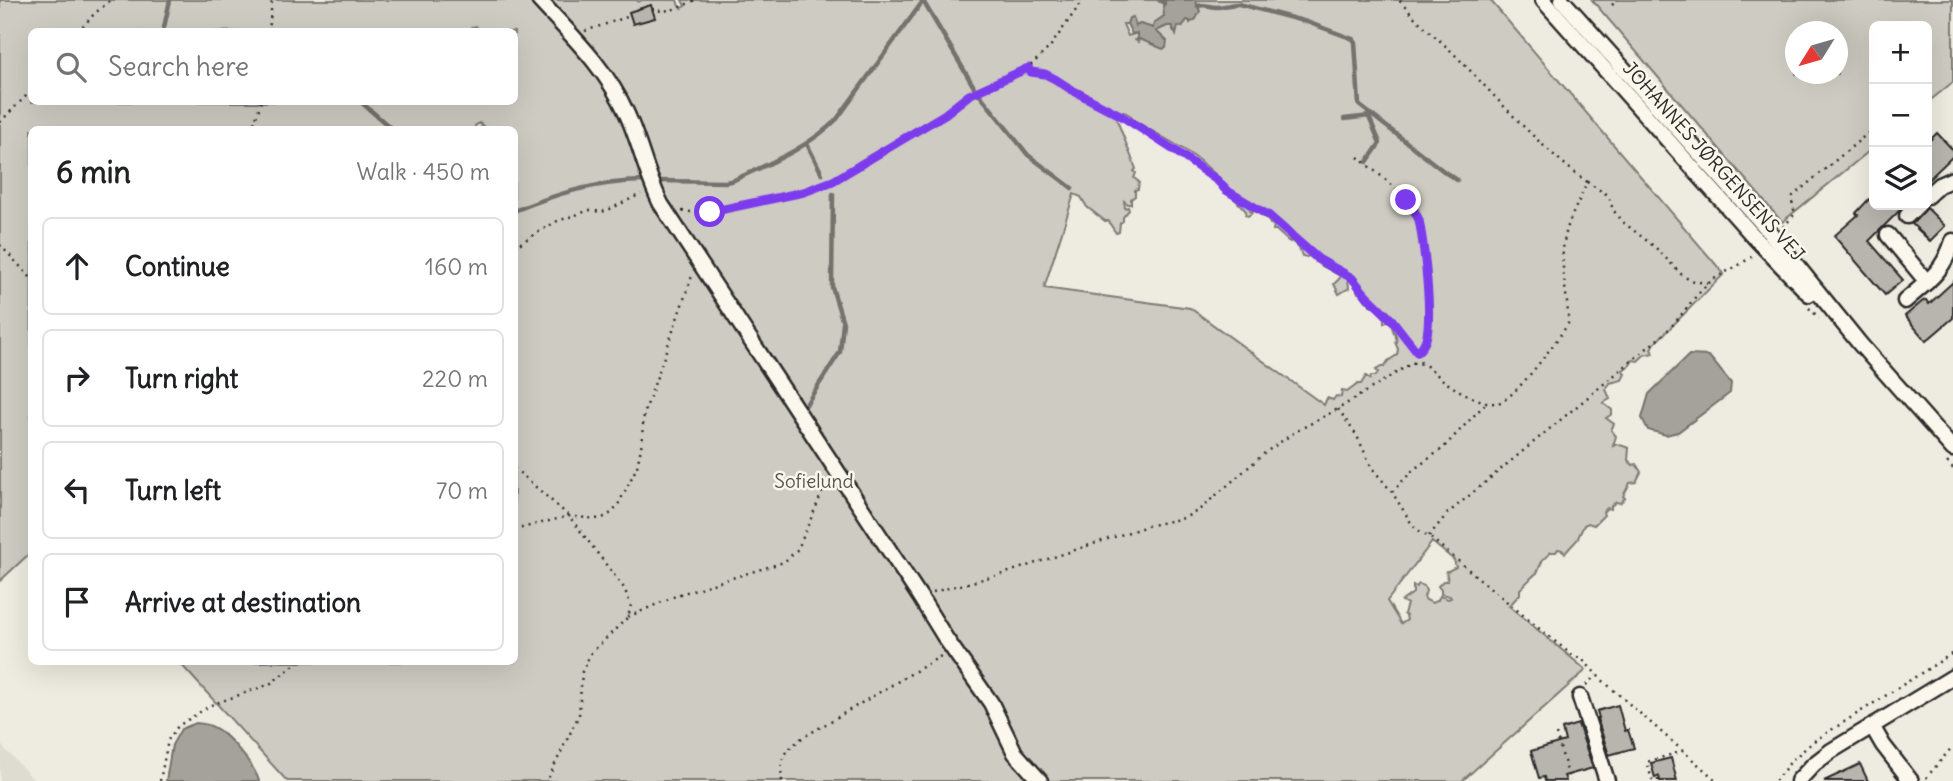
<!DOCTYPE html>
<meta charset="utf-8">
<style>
body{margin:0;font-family:Delius,sans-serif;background:#f6f6f6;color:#202124}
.controls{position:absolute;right:21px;top:21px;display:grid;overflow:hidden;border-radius:10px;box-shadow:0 7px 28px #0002}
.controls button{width:63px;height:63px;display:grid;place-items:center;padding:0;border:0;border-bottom:2px solid #e0e0e0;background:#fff;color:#202124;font:35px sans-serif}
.compass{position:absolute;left:1785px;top:21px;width:63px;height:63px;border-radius:50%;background:#fff;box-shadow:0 7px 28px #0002;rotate:233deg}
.stop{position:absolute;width:21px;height:21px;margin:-16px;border:5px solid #7c3aed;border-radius:50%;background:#fff}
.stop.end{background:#7c3aed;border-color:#fff;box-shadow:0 2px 7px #0008}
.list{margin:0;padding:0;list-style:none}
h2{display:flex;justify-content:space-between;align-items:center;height:91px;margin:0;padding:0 28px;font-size:30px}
h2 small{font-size:23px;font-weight:400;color:#757577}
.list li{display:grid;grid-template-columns:46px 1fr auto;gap:21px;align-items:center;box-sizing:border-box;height:98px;margin:0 14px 14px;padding:0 14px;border:2px solid #e0e0e0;border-radius:10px}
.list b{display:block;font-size:26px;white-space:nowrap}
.list em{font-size:23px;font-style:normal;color:#757577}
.icon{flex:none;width:38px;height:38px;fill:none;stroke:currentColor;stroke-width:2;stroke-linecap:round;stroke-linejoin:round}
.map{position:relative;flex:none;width:1953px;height:781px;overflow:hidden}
.search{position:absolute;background:#fff;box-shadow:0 7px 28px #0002;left:28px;top:28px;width:490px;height:77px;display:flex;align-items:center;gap:18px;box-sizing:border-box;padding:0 24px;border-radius:10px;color:#757577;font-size:26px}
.panel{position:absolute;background:#fff;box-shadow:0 7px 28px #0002;left:28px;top:126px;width:490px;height:539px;border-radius:10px}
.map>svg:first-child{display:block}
</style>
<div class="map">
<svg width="1953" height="781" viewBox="0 0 1953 781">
<rect width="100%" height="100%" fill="#eeebe0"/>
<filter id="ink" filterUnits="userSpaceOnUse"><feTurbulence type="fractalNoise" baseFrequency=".0143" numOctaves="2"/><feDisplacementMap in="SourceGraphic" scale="14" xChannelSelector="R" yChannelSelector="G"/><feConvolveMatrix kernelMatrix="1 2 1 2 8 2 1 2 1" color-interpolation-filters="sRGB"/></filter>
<g filter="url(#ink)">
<!-- built -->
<path fill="#dedbd1" d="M0,744l35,37h-35z"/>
<!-- green -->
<g fill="#cecbc2" stroke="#7c7b76" stroke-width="2" fill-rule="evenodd">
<path d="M0,0h637l1,2 4,-2h35l2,6 3,2 3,-2 -3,-6h483l-1,16 -10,7 -1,5 -13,-4 -4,2 -2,-3 -6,-2 -1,3h-4l5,12 9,-3 2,6 -4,1 3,2 2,-3 20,8 1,-11 -5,-5 11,-5h5l1,4 5,-4 4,1 4,-8 4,2 9,-13 -4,-8h295l234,274 -71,71 -2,4 2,4 -9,2 -6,6 -5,-1 -3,5 -7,5 2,4 -3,6 -12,3 -4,6 4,10 -7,4 9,7v4l-6,4 8,6 -3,6 5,6 -3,10 4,-2 12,4 -1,12 5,5 3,-1 5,8 -5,10 -6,1 -7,13 2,2 -5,5 -4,-1 -5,4v3l-4,-1 -4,4 1,3 -10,10 -6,-2 -4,2 -7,15 -12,13 -3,-3 -4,-1 -2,3h-6l-3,5 -4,2 -6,14c-3,1 -13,13 -17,16v5l-11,12 77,64 -124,111h-1175l-108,-119h335v-532l-36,-1 5,-3 -4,-3 -4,3 1,4h-444l-1,422 -31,29zM476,26l2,3 -1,2 37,1v70h-482v-70l437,-1 1,-3zM1123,111l8,5 1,4c33,18 67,35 92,64l-3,6 13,8 12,13 -1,4 3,1 4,-3 -2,-2h6c4,5 12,6 14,13l4,1 -1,5h3l12,11 2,1v-3l9,9 3,8 5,1 3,-2 7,8 22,12 1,3 -6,6 5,10 10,-6 -1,-9c8,1 8,8 10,14h4l4,8 4,1v3h4l10,10v8l6,-2 4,12 1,-1 2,10h-2l3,7 -1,6 -9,6 -4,6h-3l-5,3 2,2 -2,4h-5l-1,3 -4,-3 -5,8h-3l-11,8 -5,-1 -1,6 -5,-1 -3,4 -6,-2 -3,7 -134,-97 -146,-20 30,-94 7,3 6,10 18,14h3l8,12 3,-1 1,-9 3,-2v-4l6,-7 -1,-3 -3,1 -1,-7 4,3h3v-5l4,-3v-6l3,-1 1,-7 -5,-4 2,-5 -2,-2 2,-2 -19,-49zM1432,542l22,18 2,7 -8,4h-2l2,10h-5l-5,5 3,4v4l9,2 1,2 -3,1 -8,-3 -2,4 -6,3 -6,-3 -2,-3 2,-6 -2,-5 -5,-2 -3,3 -3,-1v7l-11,8 5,3 -3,10 2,2 1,4 -6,4 -14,-23z"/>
<path d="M1592,0h361v82l-26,21v-77h-53v121l-92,75zM1796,32h42v42h-42z"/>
</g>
<!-- water -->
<g fill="#a4a29a" stroke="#74726e" stroke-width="2">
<path d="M1165,0h30l5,11 -4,8 -6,4v-2l-3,-1 -5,7 -4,-1 -2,9 -4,-9h-5l-11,5 11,10 -1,7 -3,1 -26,-11v-5l-5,1 -5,-10 2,-6 4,-1 3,9 4,-2 13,4 1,-5 10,-7 -1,-10 2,-2z"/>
<path d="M1689,355l20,1 22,27 -1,10 -52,39 -12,3 -18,-5 -6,-12 7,-24z"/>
<path d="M196,723c6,1 12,1 17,4 14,6 42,39 46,54h-93l6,-36 9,-16z"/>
</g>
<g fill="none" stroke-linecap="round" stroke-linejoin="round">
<!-- stream -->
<g stroke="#74726e" stroke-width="4.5">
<path d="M1159,0l5,3"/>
<path d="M923,1l51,86"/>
<path d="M1198,6c8,-2 9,0 17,1 7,1 16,-4 24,-3l68,18 46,17 2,3 4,63 87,68 11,7"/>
<path d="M163,32l7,-32"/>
<path d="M980,95l48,60 44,33"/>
<path d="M361,102l32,28"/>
<path d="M1344,119l26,-3"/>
<path d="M807,144l15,30"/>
<path d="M1367,162l13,-19 -11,-26"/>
<path d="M659,181l67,1 8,-2c36,-17 74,-32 103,-61l86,-118"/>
<path d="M514,211c44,-18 81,-29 129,-30"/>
<path d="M805,406l35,-54 3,-29 -11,-36 1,-93"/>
</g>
</g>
<!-- building -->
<g fill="#b8b5ae" stroke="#2b2b2b" stroke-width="2">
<path d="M651,5l4,13 -22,6 -4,-12z"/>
<path d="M1937,133l16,17v6l-26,25v-38z"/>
<path d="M1869,199l5,6h31l-36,36 34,39 -18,15 -51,-59 24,-21 -2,-2z"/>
<path d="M1927,208l18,18 -15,15 -18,-17z"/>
<path d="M1953,282v36l-27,23 -21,-25 18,-15 3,-1 3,4z"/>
<path d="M1618,705l7,26 3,-1 6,18 -25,7 -12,-37h2l-2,-7z"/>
<path d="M1578,724l15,44 -29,8 2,5h-21l-1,-4 -5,1 -8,-27 34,-10 -3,-12z"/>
<path d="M1671,758l6,23h-17l-1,-5 -4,2 -4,-15z"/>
<path d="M1860,764l8,17h-44z"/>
</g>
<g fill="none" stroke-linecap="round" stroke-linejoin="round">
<!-- minor casing -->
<g stroke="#2b2b2b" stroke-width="19">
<g id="minor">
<path d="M539,0c31,34 68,69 87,112 14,30 20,62 35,92l259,393 26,42 45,64 24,50 25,28"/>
<path d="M1543,0l213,239 53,55"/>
<path d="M1562,0l206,230 92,114 93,105"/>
<path d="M1927,196l12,-11 14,-6"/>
<path d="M1907,216l11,-11"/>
<path d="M1888,235l39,47"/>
<path d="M1905,301c24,-21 38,-29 48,-60"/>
<path d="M1580,697l27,84"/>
<path d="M1872,726l11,19 28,36"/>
<path d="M1798,781l16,-17 17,-13 122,-74"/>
</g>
</g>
<!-- path -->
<g stroke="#2b2b2b" stroke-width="2.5" stroke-dasharray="2 5" stroke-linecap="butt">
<path d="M1612,5l5,-5"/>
<path d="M652,9c15,5 30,-2 43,-9"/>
<path d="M585,31l45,-15"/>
<path d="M78,32l16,-18 17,-14"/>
<path d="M269,32l3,-32"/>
<path d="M1028,68l3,4 14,2 10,5 17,11 31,15 71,45 44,31 8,9 29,17 22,15 42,37 33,19 13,17 27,25 25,32 4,10"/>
<path d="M0,122l32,-32"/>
<path d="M252,130l9,-28"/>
<path d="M1358,157c18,16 43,32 56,53 10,17 19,109 12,129 -2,6 -5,9 -9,13"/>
<path d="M1587,182l19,12 4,6 3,10 11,13 31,24 28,29 7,4 19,4"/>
<path d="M682,211l18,2 25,-3 79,-18 29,-10 112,-68 24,-19 59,-27 22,-21 33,-47"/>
<path d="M1783,227l12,-13 -3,-13 1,-5 81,-68"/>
<path d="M0,245l32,34"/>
<path d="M514,247l41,-25 35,-12 11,2 7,-2 33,-16"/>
<path d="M1809,308l10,10"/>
<path d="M1338,409l19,27 15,32 20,24 21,34 9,7 10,6 104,87 36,29 11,5 18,19 116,102"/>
<path d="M1947,462l6,7"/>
<path d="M514,468l55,48 55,72 7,17 -3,12 -37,36 -9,18 -3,44 -32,66"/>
<path d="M1392,492l21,-22 29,-21 44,-46"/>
<path d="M514,530l55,-14 27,3 9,-2 8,-5 5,-7 19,-38 4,-19 3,-34 48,-138"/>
<path d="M1429,536l18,-22 217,-180c17,-16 28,-36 45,-51 13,-11 30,-16 43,-27"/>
<path d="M933,592l73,-19 141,-47 37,-8 15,-8 67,-58 29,-20 43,-23 74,-46c14,-2 21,9 31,17 11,9 40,25 54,23 17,-2 60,-63 71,-79 1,-29 -10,-58 -3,-87 4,-20 15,-36 22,-55 -51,-38 -87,-81 -131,-126 -19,-19 -40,-35 -57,-56"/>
<path d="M628,617l52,-23 104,-32 14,-13 29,-68"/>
<path d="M1586,685l10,-10"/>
<path d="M1556,734l14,47"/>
<path d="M1926,778l27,-32"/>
<path d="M160,781l8,-41 10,-14 33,-21 59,-21 28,-22"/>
<path d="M782,781c-2,-24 1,-28 20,-43l139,-82"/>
<path d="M1658,781v-2l-6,1 -5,-18 36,-11"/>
<path d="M1775,781l17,-21 22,-19 139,-88"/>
</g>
<!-- minor -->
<use href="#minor" stroke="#fbf7ec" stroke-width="14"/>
</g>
</g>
<g fill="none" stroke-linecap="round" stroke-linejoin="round" filter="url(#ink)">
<!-- route -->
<path stroke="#7c3aed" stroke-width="9" d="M710,212l94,-20 29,-11 112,-67 24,-19 59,-27 3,4 14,2 10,5 17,11 48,25 54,35 44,31 8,9 42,25 50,44 34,19 14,17 26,25 25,32c5,-4 7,-7 9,-13 7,-23 -2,-93 -7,-119l-5,-10 -8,-10"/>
</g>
<g text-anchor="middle" stroke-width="5" stroke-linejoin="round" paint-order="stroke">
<!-- street labels -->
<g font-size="19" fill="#2b2b2b" stroke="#fbf7ec">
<text transform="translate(1714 161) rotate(48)" y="7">JOHANNES JØRGENSENS VEJ</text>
</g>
<!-- park labels -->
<g font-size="19" fill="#545351" stroke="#fbf7ec">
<text x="814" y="488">Sofielund</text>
</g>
</g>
</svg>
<div class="controls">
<button>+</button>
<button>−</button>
<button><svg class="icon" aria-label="layers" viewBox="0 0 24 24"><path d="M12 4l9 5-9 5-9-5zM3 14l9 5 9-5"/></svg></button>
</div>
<svg class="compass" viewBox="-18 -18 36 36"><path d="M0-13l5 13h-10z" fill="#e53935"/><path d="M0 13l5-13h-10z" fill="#757577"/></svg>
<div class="stop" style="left:710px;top:212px"></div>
<div class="stop end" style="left:1406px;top:200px"></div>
<div class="search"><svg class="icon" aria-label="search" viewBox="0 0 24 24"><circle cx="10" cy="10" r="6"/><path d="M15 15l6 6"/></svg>Search here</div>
<section class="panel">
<h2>6 min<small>Walk · 450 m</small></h2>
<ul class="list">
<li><svg class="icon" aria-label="ahead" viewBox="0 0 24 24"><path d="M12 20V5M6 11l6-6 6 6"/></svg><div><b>Continue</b></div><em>160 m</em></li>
<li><svg class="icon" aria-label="right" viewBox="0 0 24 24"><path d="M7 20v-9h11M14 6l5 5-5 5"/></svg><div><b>Turn right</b></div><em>220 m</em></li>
<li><svg class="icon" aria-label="left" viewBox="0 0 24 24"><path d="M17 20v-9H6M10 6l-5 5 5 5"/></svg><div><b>Turn left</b></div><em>70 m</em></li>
<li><svg class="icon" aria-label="arrive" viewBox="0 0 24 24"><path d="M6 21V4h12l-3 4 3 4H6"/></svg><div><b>Arrive at destination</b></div></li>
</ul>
</section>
</div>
